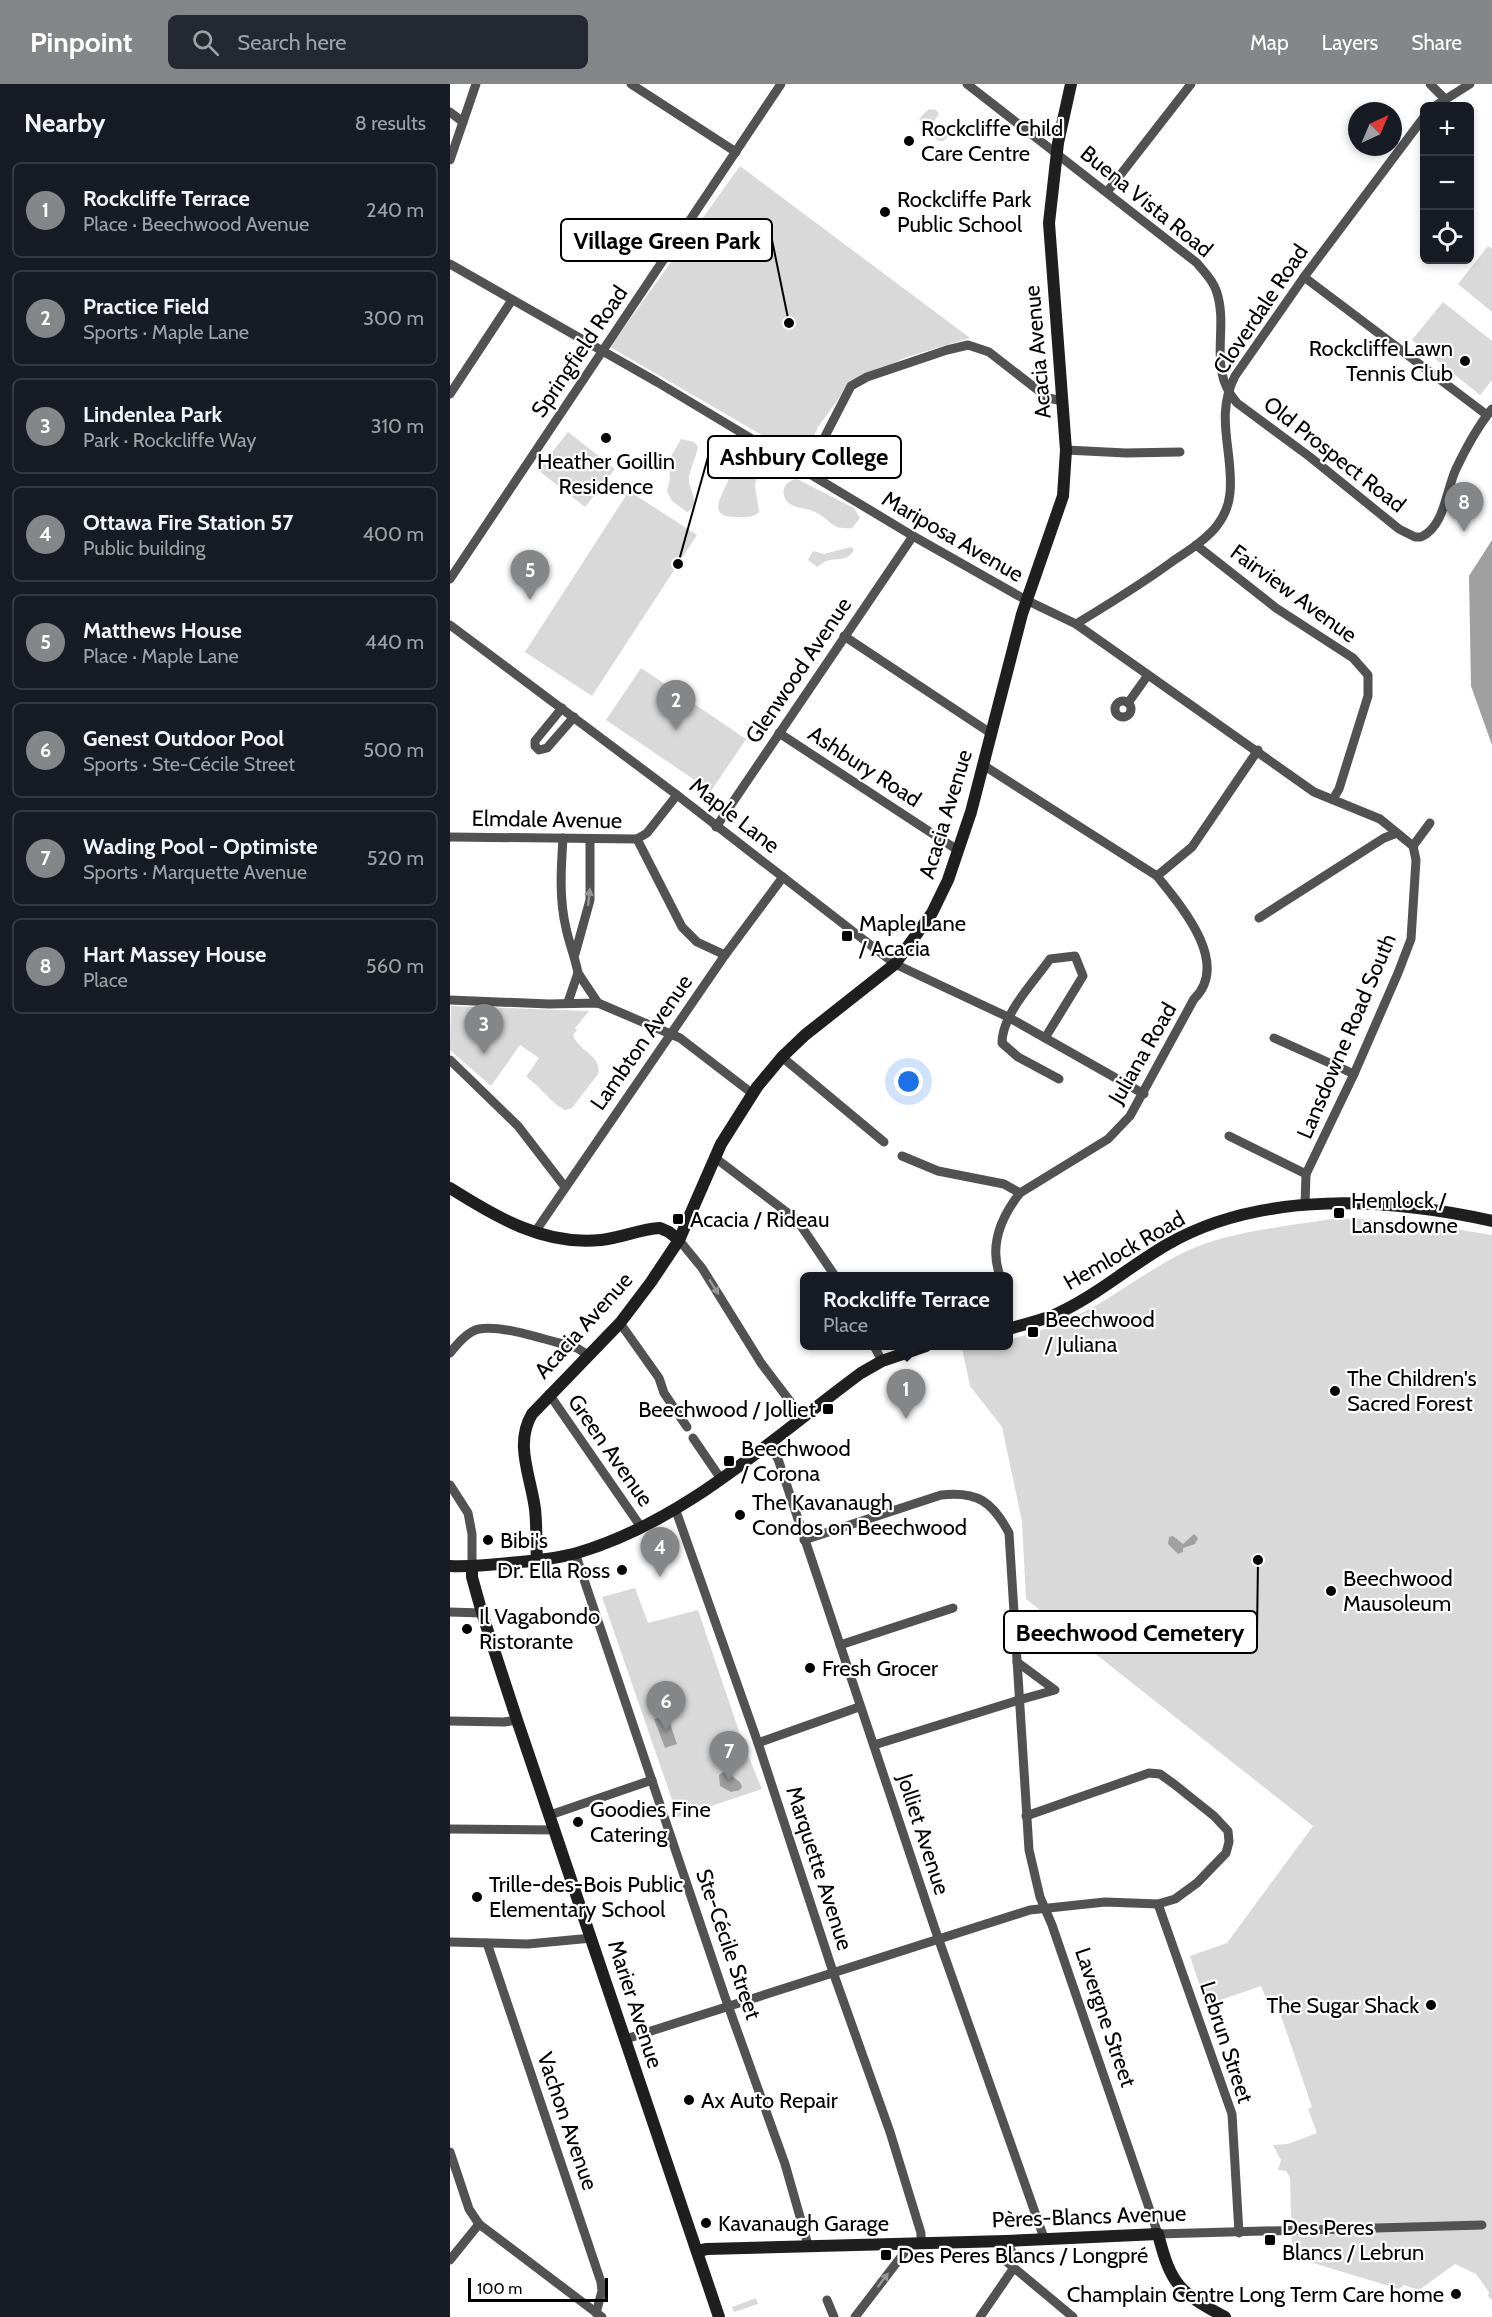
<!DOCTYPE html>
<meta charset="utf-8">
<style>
body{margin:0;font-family:Cabin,sans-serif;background:#242831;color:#f1f3f6}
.controls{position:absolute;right:18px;top:18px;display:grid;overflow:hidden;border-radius:9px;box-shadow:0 3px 9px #0003}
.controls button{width:54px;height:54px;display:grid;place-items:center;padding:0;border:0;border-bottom:2px solid #363941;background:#171b24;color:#f1f3f6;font:30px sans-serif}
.compass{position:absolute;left:898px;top:18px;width:54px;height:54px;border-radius:50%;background:#171b24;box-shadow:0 3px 9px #0003;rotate:44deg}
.scale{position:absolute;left:18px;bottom:15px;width:140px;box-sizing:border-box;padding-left:6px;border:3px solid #000;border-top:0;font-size:16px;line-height:21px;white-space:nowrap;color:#000;-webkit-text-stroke:4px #fff;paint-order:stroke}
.you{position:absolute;left:459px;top:998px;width:21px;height:21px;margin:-15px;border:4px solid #fff;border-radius:50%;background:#1a73e8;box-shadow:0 0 0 9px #1a73e833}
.badge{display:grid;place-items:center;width:39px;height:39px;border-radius:50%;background:#858687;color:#fff;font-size:20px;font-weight:700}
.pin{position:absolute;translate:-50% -50px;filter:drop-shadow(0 2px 3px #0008)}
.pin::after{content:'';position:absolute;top:32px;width:21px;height:18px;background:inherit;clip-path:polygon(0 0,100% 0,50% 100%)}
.popup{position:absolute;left:350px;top:1188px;width:213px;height:78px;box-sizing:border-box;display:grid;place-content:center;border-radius:9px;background:#171b24;filter:drop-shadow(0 2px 4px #0005);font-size:20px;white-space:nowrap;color:#9ea1a6}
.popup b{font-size:22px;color:#f1f3f6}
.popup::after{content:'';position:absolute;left:50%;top:100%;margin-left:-12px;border:12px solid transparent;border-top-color:#171b24}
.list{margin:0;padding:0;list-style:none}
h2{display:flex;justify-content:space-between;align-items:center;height:78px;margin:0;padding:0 24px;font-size:26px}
h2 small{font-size:20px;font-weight:400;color:#9ea1a6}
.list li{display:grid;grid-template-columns:39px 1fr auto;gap:18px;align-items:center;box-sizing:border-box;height:96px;margin:0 12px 12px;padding:0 12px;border:2px solid #363941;border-radius:9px}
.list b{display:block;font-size:22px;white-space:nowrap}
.list p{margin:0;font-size:20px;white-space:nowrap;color:#9ea1a6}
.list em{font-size:20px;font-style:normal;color:#9ea1a6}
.icon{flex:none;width:33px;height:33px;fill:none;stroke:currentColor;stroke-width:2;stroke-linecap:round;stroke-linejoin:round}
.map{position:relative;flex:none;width:1042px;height:2233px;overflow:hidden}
header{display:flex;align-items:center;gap:36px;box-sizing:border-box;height:84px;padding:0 30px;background:#858687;color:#fff}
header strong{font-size:28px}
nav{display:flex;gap:33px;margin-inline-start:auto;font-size:21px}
.search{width:420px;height:54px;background:#242831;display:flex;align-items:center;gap:15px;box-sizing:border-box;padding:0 21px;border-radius:9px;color:#9ea1a6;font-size:22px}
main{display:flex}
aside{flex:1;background:#171b24}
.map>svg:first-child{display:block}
</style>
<header>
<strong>Pinpoint</strong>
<div class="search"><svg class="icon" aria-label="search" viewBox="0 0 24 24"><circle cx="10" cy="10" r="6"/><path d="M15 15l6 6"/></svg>Search here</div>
<nav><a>Map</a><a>Layers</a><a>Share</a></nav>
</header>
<main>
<aside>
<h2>Nearby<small>8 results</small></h2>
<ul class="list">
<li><span class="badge">1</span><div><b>Rockcliffe Terrace</b><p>Place · Beechwood Avenue</p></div><em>240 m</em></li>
<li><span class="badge">2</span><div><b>Practice Field</b><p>Sports · Maple Lane</p></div><em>300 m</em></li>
<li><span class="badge">3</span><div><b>Lindenlea Park</b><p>Park · Rockcliffe Way</p></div><em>310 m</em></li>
<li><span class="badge">4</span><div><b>Ottawa Fire Station 57</b><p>Public building</p></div><em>400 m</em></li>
<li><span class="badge">5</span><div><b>Matthews House</b><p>Place · Maple Lane</p></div><em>440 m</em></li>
<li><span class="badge">6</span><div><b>Genest Outdoor Pool</b><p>Sports · Ste-Cécile Street</p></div><em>500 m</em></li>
<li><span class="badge">7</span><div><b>Wading Pool - Optimiste</b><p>Sports · Marquette Avenue</p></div><em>520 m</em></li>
<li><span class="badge">8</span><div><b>Hart Massey House</b><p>Place</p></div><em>560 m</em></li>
</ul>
</aside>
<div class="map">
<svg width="1042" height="2233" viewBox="0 0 1042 2233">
<rect width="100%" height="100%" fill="#fff"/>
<!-- green -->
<g fill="#d9d9d9">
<path d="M480,25l6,1 3,4 -10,14 -10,-8 5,-7z"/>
<circle cx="491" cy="50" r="7"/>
<path d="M290,82l230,172 -63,19 -57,26 -32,44 -15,32 -193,-112z"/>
<path d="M1038,162l4,3v63l-34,-28z"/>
<path d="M993,218l49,39v39l-12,15 -68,-55z"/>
<path d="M118,348l47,37 -30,38 -47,-37z"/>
<path d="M272,352l25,11 12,15 -4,24 4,26c-5,5 -10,5 -17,5 -49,3 -6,-33 -11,-53 -2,-9 -14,-12 -18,-20l1,-6z"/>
<path d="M231,355l13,3 4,5c-2,10 -7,20 -9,29 -2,14 14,27 -2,36l-15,-11 -5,-10 3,-12 -1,-19z"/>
<path d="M347,395l57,29 6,10 -8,10c-22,2 -20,-8 -37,-16 -7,-4 -16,-3 -23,-7 -12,-6 -12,-24 5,-26z"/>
<path d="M179,407l68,44 -105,161 -67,-44z"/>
<path d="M401,463l3,2c-7,14 -16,8 -28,12 -3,1 -6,4 -9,6l-9,-7 5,-9 11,3z"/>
<path d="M191,584l105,71 -35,52 -105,-71z"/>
<path d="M1,922l138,5 -14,17 2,2 -4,5c5,16 30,21 25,39l-26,34 -7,2c-18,-10 -22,-22 -39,-33l13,-19 -19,-13 -29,41 -41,-36z"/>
<path d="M888,1134l75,4 79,13v1065l-4,-4 1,-4 -13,-18 -21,-10 -36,26 -15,-5 -5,4 -89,-27 -7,-9v-6l-11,1 -2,-70 -4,-7 -8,-1 3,-10 -8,-15 15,-1 29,-11 -9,-24 4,-2 -35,-103 -8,2 -8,-20 -55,19 -16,-49 37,-13 86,-117 -287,-227 -4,-78 -20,-94 -32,-41 -8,-38 16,-2h30v-6c31,-8 60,-19 89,-35 30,-18 58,-39 90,-54 42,-20 104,-25 151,-33z"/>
<path d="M185,1504l13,35 50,-13 45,133 19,46 -84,28 -76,-220z"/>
<path d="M306,2214l2,6 -24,8 -2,-5z"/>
</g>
<!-- water -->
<g fill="#a0a0a0">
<path d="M1042,456v205l-21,-59 -2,-110z"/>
<path d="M744,1450l4,4 -3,6 -12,4v4l-5,2 -10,-10 1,-7 4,-1 10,8z"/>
<path d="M217,1631l10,29 -12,4 -11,-29z"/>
<path d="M275,1687l15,11 2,5 -2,3 -9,2 -11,-6 -1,-11z"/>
</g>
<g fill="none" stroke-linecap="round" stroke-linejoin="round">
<!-- street -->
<g stroke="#525252" stroke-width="9">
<path d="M181,0l105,68"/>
<path d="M517,0l230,179c7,9 15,16 19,27 14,39 -10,78 21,113l73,54 89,72 16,8h6c24,-11 25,-47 35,-68 10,-21 21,-42 36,-60"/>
<path d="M980,0l15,15"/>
<path d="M985,22l35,-22"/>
<path d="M0,28l13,10"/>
<path d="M0,76l26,-76"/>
<path d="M657,108l84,-108"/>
<path d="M0,180l207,118 256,154 113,64 50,24 238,168 66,27 33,27 3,14 -5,79 -13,34 -44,101 -48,100 -1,31"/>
<path d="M854,193l183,138"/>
<path d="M0,310l62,-94"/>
<path d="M616,366l60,3 54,-1"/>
<path d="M356,389l45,-87 16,-9 80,-27 21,-5 21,7 59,46 15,3"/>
<path d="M746,461l80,63 77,50 15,17v21l-29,93 -6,10"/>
<path d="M0,495l331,-495"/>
<path d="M626,540c33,-20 66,-40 97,-63 15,-10 31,-20 43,-34 7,-9 13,-22 14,-34 4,-41 -16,-76 5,-117l69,-99 120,-160"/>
<path d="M0,541l227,170 218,169 113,53 136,77"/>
<path d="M394,552l148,98"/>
<circle cx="673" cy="625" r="8"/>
<path d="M678,619l20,-28"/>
<path d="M112,624l-27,33v5l4,4 8,-2 27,-31"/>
<path d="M329,649l180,118"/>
<path d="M533,681l174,111c24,30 74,87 37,123l-64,117 -22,23 -88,54c-19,24 -31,53 -20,83"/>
<path d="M266,743l197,-291"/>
<path d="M0,753l187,2"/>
<path d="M113,754c-2,30 -4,61 3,90 3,15 9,29 12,45"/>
<path d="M187,755l45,88 15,15 28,13"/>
<path d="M187,755l10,-6 30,-38"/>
<path d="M963,762l17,-23"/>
<path d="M707,792l35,-29 66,-97"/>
<path d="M809,834l125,-80 13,-5"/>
<path d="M125,870l15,-54v-61"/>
<path d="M0,916l99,4 49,-1 82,35 73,56"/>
<path d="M118,918l10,-29 20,30"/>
<path d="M595,954l38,-62 -8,-20 -25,3c-16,23 -48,55 -48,84l16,14 41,22"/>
<path d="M824,954l80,36"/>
<path d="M332,973l102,85"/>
<path d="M0,976l68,66 47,61"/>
<path d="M779,1052l77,38"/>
<path d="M452,1072l36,15 66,13 16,9"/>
<path d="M264,1073l83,63 38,56"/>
<path d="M85,1148l190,-277 58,-78"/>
<path d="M229,1156l23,28 59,95 41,54"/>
<path d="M170,1239l39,55 5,15 23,34"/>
<path d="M424,1262l8,15"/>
<path d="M0,1269c7,-9 18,-22 29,-24 23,-5 74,13 98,19l11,7"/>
<path d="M99,1310l92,133"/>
<path d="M243,1354l28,41"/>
<path d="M318,1359l10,16 157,470 109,309"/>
<path d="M0,1401l18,28 4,21v33"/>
<path d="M225,1424l83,235 75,229 57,160 31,101v9"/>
<path d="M354,1456l137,-45c36,-4 51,6 68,38l20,317 11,47 12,28 106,309 324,-9"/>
<path d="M125,1469l150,444 60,167 23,81"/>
<path d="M0,1528l32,1"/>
<path d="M390,1561l113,-37"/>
<path d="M0,1637l54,1 13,-2"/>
<path d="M308,1659l101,-36"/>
<path d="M424,1661l145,-45 36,-10 -38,-28"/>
<path d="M100,1731l102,-35"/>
<path d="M0,1745l104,1"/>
<path d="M708,1820l74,210 7,119"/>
<path d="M0,1858l78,2 64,-6"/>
<path d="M37,1859l114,339 1,9 -6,22"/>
<path d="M176,1955l404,-129 75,-8 53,2 17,-5 22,-16 29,-30 3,-11 -1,-11 -14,-15 -40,-32 -14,-10 -11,-1 -123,43"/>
<path d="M0,2068l19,57 10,15 123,93"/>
<path d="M556,2157l-5,10 6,11 66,55"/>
<path d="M556,2157l7,13v15"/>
<path d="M0,2176l29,-36"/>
<path d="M377,2216l7,17"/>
<path d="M405,2233l49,-64 4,-10"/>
<path d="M530,2233l33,-48"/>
</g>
<!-- secondary -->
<g stroke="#1f1f1f" stroke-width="12">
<path d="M0,1104c46,29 94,58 151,52 20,-2 39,-11 59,-12l9,4 10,8"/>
<path d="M558,1245c15,-4 30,-8 44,-13 42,-18 76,-49 116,-72 94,-54 221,-46 324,-23"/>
<path d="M87,1477c-1,-17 0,-34 -2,-52 -4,-32 -21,-65 -3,-95l88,-91 31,-41 28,-42 42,-96 36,-57 25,-30 23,-22 90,-71 37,-51 16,-33 23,-68 51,-198 41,-118 3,-46 -17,-227 9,-80 13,-59"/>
<path d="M0,1482c20,1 39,-1 59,-3 23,-2 46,-4 68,-10 109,-32 194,-114 284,-180l21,-12 44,-15"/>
<path d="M22,1483v10l10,36 35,107 202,597"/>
<path d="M247,2167l10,-2 299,-8 152,-7c13,51 21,58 67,83"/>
</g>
</g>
<!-- one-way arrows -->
<defs><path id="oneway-solid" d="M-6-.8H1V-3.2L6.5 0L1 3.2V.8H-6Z" transform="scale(1.5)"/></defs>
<g fill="#979797">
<use href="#oneway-solid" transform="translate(139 813) rotate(-84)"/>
<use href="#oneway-solid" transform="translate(264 1203) rotate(58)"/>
<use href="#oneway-solid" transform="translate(433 2196) rotate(-53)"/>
</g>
<!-- markers -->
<g fill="#000" stroke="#fff" stroke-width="2">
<circle cx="459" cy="57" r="6"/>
<circle cx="435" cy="128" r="6"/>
<circle cx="1015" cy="277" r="6"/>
<circle cx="156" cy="354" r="6"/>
<rect x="391" y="846" width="12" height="12" rx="3"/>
<rect x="883" y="1123" width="12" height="12" rx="3"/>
<rect x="222" y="1129" width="12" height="12" rx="3"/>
<rect x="577" y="1242" width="12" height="12" rx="3"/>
<circle cx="885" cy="1307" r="6"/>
<rect x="372" y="1319" width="12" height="12" rx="3"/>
<rect x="273" y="1371" width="12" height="12" rx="3"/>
<circle cx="290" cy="1431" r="6"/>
<circle cx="38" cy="1456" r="6"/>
<circle cx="172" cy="1486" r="6"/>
<circle cx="881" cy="1507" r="6"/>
<circle cx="17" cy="1545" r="6"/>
<circle cx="360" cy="1584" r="6"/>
<circle cx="128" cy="1738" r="6"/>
<circle cx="27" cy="1813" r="6"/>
<circle cx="981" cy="1921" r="6"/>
<circle cx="239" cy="2016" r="6"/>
<circle cx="256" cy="2139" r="6"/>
<rect x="814" y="2150" width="12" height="12" rx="3"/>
<rect x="430" y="2165" width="12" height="12" rx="3"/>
<circle cx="1006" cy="2210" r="6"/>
</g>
<g text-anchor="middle" stroke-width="4.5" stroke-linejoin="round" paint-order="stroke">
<!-- poi labels -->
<g font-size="22" fill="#000" stroke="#fff" text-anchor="start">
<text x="471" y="52">Rockcliffe Child<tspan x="471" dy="25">Care Centre</tspan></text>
<text x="447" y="123">Rockcliffe Park<tspan x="447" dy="25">Public School</tspan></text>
<text x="1003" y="272" text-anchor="end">Rockcliffe Lawn<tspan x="1003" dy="25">Tennis Club</tspan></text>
<text x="156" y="385" text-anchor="middle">Heather Goillin<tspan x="156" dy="25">Residence</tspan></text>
<text x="409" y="847">Maple Lane<tspan x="409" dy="25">/ Acacia</tspan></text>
<text x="901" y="1124">Hemlock /<tspan x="901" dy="25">Lansdowne</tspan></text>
<text x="240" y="1143">Acacia / Rideau</text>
<text x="595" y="1243">Beechwood<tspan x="595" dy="25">/ Juliana</tspan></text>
<text x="897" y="1302">The Children's<tspan x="897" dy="25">Sacred Forest</tspan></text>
<text x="366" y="1333" text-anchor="end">Beechwood / Jolliet</text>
<text x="291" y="1372">Beechwood<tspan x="291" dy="25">/ Corona</tspan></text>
<text x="302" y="1426">The Kavanaugh<tspan x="302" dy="25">Condos on Beechwood</tspan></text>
<text x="50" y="1464">Bibi's</text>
<text x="160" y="1494" text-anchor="end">Dr. Ella Ross</text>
<text x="893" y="1502">Beechwood<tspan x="893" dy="25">Mausoleum</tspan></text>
<text x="29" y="1540">Il Vagabondo<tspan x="29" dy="25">Ristorante</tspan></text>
<text x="372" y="1592">Fresh Grocer</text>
<text x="140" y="1733">Goodies Fine<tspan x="140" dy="25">Catering</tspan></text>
<text x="39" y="1808">Trille-des-Bois Public<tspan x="39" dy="25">Elementary School</tspan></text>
<text x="969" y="1929" text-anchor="end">The Sugar Shack</text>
<text x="251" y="2024">Ax Auto Repair</text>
<text x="268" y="2147">Kavanaugh Garage</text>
<text x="832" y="2151">Des Peres<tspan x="832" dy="25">Blancs / Lebrun</tspan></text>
<text x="448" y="2179">Des Peres Blancs / Longpré</text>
<text x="994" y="2218" text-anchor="end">Champlain Centre Long Term Care home</text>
</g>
<!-- street labels -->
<g font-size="22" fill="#000" stroke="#fff">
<text transform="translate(697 117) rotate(39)" y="8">Buena Vista Road</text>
<text transform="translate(810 225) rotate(-56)" y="8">Cloverdale Road</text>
<text transform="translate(129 267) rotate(-56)" y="8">Springfield Road</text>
<text transform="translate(587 268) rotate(-95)" y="8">Acacia Avenue</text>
<text transform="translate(885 370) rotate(38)" y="8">Old Prospect Road</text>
<text transform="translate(503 452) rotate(30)" y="8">Mariposa Avenue</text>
<text transform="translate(844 509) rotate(36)" y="8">Fairview Avenue</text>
<text transform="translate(348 586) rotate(-56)" y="8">Glenwood Avenue</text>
<text transform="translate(415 682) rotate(33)" y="8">Ashbury Road</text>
<text transform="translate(495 730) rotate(-73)" y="8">Acacia Avenue</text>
<text transform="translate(285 731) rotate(38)" y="8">Maple Lane</text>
<text transform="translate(97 735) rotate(1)" y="8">Elmdale Avenue</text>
<text transform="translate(896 952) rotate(-67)" y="8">Lansdowne Road South</text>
<text transform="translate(191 958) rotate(-55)" y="8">Lambton Avenue</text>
<text transform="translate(692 969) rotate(-60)" y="8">Juliana Road</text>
<text transform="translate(674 1166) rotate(-30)" y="8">Hemlock Road</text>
<text transform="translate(133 1241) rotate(-48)" y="8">Acacia Avenue</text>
<text transform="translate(161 1366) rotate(55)" y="8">Green Avenue</text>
<text transform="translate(474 1750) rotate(72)" y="8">Jolliet Avenue</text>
<text transform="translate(370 1784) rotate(72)" y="8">Marquette Avenue</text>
<text transform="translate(279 1860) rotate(71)" y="8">Ste-Cécile Street</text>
<text transform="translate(186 1920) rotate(72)" y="8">Marier Avenue</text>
<text transform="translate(656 1933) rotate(71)" y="8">Lavergne Street</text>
<text transform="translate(777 1958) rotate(72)" y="8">Lebrun Street</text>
<text transform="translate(118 2037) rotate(71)" y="8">Vachon Avenue</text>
<text transform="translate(639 2132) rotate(-2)" y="8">Pères-Blancs Avenue</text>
</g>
</g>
<!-- callouts -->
<path fill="none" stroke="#000" stroke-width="2" d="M339 239L322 156M228 480L258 373M808 1476L807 1548"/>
<g fill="#000" stroke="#fff" stroke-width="2">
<circle cx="339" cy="239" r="6"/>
<circle cx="228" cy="480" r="6"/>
<circle cx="808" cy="1476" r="6"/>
</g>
<g fill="#fff" stroke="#000" stroke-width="2">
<rect x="111" y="135" width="211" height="42" rx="6"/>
<rect x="258" y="352" width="193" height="42" rx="6"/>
<rect x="554" y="1527" width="253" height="42" rx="6"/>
</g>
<g font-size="24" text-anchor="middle" font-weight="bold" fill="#000">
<text x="217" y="165">Village Green Park</text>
<text x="354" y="381">Ashbury College</text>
<text x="680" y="1557">Beechwood Cemetery</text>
</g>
</svg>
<div class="controls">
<button>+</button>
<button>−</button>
<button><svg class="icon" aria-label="locate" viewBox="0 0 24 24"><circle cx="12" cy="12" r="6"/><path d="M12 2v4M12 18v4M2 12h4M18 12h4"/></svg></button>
</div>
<svg class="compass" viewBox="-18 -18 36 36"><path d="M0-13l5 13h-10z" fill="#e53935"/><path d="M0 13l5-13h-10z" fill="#9ea1a6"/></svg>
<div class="scale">100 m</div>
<div class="you"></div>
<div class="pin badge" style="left:456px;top:1335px">1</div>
<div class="popup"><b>Rockcliffe Terrace</b>Place</div>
<div class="pin badge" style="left:226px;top:646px">2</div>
<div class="pin badge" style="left:34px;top:970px">3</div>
<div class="pin badge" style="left:210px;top:1493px">4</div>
<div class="pin badge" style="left:80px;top:516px">5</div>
<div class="pin badge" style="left:216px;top:1647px">6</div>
<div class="pin badge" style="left:279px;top:1697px">7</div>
<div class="pin badge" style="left:1014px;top:448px">8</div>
</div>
</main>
